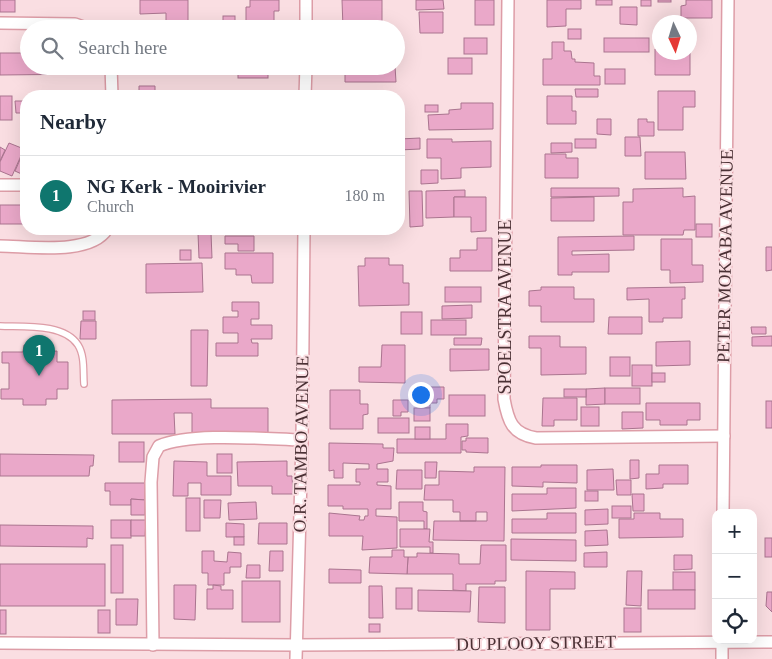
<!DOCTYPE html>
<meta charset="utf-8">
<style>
body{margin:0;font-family:Georgia,serif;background:#f2f2f3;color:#1f2937}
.controls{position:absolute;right:15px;bottom:15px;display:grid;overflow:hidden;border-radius:10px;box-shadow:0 5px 20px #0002}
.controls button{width:45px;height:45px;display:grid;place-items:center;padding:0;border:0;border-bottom:1px solid #e0e1e3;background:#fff;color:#1f2937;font:25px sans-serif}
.compass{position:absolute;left:652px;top:15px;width:45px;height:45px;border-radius:50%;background:#fff;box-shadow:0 5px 20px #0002;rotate:176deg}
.you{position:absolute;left:420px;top:394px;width:18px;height:18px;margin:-12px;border:4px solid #fff;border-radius:50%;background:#1a73e8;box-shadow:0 0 0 8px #1a73e833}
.badge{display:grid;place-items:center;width:32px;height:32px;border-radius:50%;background:#0f766e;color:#fff;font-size:16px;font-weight:700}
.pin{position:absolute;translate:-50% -41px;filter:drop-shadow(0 1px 2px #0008)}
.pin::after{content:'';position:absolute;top:26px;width:18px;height:15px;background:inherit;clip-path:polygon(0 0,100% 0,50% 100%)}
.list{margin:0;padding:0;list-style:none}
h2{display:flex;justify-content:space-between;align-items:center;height:65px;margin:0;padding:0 20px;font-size:21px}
h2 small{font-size:16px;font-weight:400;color:#747a83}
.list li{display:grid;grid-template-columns:32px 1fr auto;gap:15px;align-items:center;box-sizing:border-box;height:80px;padding:0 20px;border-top:1px solid #e0e1e3}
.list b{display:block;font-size:19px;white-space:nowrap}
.list p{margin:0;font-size:16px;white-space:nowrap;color:#747a83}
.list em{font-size:16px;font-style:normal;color:#747a83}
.icon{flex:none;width:28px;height:28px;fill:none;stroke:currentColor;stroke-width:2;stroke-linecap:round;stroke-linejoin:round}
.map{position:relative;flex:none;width:772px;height:659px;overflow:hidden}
.search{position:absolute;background:#fff;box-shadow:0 5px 20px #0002;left:20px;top:20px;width:385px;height:55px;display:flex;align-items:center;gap:12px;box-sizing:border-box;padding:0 18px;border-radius:28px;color:#747a83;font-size:19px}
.panel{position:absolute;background:#fff;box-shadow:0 5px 20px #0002;left:20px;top:90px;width:385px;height:145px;border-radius:20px}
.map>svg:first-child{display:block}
</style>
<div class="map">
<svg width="772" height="659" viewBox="0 0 772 659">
<rect width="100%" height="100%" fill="#fadee2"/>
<!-- building -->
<g fill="#eaa8c9" stroke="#aa748f">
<rect x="0" y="0" width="15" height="12"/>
<path d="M140,0h48v29h-22v-16l-26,1z"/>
<path d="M250,0h29v11h-5v13h-28v-17h4z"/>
<path d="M342,0h40v28h-39z"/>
<path d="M416,0h27l1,9 -28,1z"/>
<rect x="475" y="0" width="19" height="25"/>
<path d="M547,0h34v9h-15v17l-19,1z"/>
<rect x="596" y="0" width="16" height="5"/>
<rect x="641" y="0" width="10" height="6"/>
<rect x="658" y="0" width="13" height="2"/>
<path d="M686,0h26v18h-31v-12l5,-1z"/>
<path d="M620,7h17v18l-17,-1z"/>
<path d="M419,12h24v21h-23z"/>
<rect x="223" y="16" width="12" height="13"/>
<rect x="235" y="25" width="13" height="4"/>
<rect x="568" y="29" width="13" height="10"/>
<rect x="464" y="38" width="23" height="16"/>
<rect x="604" y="38" width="45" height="14"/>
<path d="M552,42h12v9h7l1,8h3v3l19,1v13h6v9h-57v-26h9z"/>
<path d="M655,49h5v3h30v-3v26h-35z"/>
<path d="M0,53h29v13h64v8l-93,1z"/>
<rect x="448" y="58" width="24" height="16"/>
<rect x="159" y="66" width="27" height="2"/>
<rect x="238" y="66" width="30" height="12"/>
<path d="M345,66h50l1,16h-51z"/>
<rect x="605" y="69" width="20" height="15"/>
<path d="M139,86h16v6l39,-1v5h-55z"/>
<path d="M575,89h23v8h-22z"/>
<rect x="222" y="91" width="43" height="5"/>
<path d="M658,91h37v16h-12v23h-25z"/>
<rect x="0" y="96" width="12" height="24"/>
<path d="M547,96h25v15h4v13h-29z"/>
<path d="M15,101h11v12h-10z"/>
<path d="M461,103h32v26l-64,1 -1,-15 21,-1v-4l12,-1z"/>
<rect x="425" y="105" width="13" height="7"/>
<path d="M597,119h14v16l-14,-1z"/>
<path d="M638,119h9v3h7v14h-16z"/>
<path d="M625,137h15l1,19h-16z"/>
<path d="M420,138v11l-21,1v-11z"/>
<path d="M427,139h25v3l39,-1v26l-30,1v10l-20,1v-21h-14z"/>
<rect x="575" y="139" width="21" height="9"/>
<path d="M9,143l15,6 -12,27 -12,-5v-9z"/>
<path d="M551,143h21v9l-21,1z"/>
<path d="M26,146v30l-11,-5z"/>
<path d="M0,147l5,3 -5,11z"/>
<path d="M645,152h40l1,27h-41z"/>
<path d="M545,154h21v4h12v20h-33z"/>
<path d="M421,170h17v13l-17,1z"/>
<path d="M551,188h68v8l-68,1z"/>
<path d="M683,188v9l12,-1v34h-11l-1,5h-60v-33h10v-13z"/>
<path d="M465,190v7h-11v20l-28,1v-27z"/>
<path d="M409,191h13l1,35 -13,1z"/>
<path d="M454,197h32v34l-15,1v-15h-17z"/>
<path d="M594,197v24h-43v-23z"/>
<rect x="0" y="205" width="26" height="19"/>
<rect x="696" y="224" width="16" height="13"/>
<rect x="48" y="229" width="12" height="3"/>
<rect x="218" y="229" width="20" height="4"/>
<path d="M198,233h13l1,25h-13z"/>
<path d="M225,236h29v15h-16v-7h-13z"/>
<path d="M634,236v14l-62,1v4l37,-1v18h-37v3h-14v-38z"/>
<path d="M477,238h15v33h-42v-13h10v-8h17z"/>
<path d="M661,239h31v26h11v17l-33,1v-13h-9z"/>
<path d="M766,247h6v23l-6,1z"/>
<rect x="180" y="250" width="11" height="10"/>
<path d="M225,253h48v30h-21l-1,-8h-15v-6h-11z"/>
<path d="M365,258h24v7h14v18h6v22l-50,1 -1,-40h7z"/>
<path d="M202,263l1,29 -57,1v-29z"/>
<rect x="445" y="287" width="36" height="15"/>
<path d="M541,287h33v12h20v23h-53v-16h-12v-15l12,-1z"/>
<path d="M685,287v12h-3v19h-19v4h-14v-23l-22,1v-12z"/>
<path d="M232,302h27v17h-8v6h21v14h-21l1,4h6v13h-42v-13h22v-10h-15v-16h15v-6h-6z"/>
<path d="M472,305v13l-30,1v-13z"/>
<rect x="83" y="311" width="12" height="9"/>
<rect x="401" y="312" width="21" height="22"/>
<path d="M609,317h33v17h-34z"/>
<rect x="431" y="320" width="35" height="15"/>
<path d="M81,321h15v18h-16z"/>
<path d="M751,327h15v7h-14z"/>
<path d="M191,330h17l-1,56h-16z"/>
<path d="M529,336h31v11h26v27l-45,1v-27h-12z"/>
<path d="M772,336v10h-20v-9z"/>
<path d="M454,338h28l-1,7h-27z"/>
<path d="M690,341v24l-34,1v-24z"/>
<path d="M24,345h22v7l11,-1v11h11v27h-11v10h-11v6h-23v-6h-22v-10h8v-26h-7v-11h21z"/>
<path d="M382,345h23v38l-46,-1v-15h22z"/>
<path d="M450,349h39v21l-39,1z"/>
<rect x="610" y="357" width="20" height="19"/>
<rect x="632" y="365" width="20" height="21"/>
<rect x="652" y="373" width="13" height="9"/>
<path d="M419,387h25v12h-7v4h-7v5h-11z"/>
<path d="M605,388v16l-19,1v-16z"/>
<rect x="605" y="388" width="35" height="16"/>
<rect x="564" y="389" width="22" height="8"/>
<path d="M330,390h30v14h8v10l-5,1v14h-33z"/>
<rect x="449" y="395" width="36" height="21"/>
<path d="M543,398h34v22h-23v6h-12z"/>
<path d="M211,399v9h57v25l-76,1v-21h-18l1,21h-63v-34z"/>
<path d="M393,400h15v12h-7v4h-8z"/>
<rect x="766" y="401" width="6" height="27"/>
<path d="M646,403h54v17h-13v5h-27v-5h-14z"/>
<rect x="581" y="407" width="18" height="19"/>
<rect x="414" y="408" width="16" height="13"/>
<path d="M622,412h21v16l-21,1z"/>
<rect x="378" y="418" width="31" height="15"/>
<path d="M446,424h22v12l-7,1v16h-64v-14h49z"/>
<rect x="415" y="427" width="15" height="12"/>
<path d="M466,438h22v15l-22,-1v-2h-4v-9h4z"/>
<rect x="119" y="442" width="25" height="20"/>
<path d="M329,443l54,1v4h11l-1,13 -16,3v5h11v13h-11v3l14,1v23h-15v7l21,1v31l-35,2 1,-14h-34v-23l31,3 -1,4h5l1,-4h3v-7h-25v-3h-15v-21h32v-3h-4v-13h13v-5l-26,-1v15h-9v-8l-5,1z"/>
<path d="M0,454l94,1 -1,11h-3l-1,10h-89z"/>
<rect x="217" y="454" width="15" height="19"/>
<path d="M630,460h9v18l-9,1z"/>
<path d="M174,461l33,1v14h24v19h-30v-12h-13v13h-15z"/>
<path d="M287,461v15h5l1,18h-21v-8h-34l-1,-24z"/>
<path d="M425,462h12l-1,16h-11z"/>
<path d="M541,465h36v18l-34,-1v5l-31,-1v-19h29z"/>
<path d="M659,465h29v19h-25v4l-17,1v-15h13z"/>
<path d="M474,467h31l-1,74 -71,-1 1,-19h53v-9h-11v9h-16v-9h-7v-12h-29l1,-15h14v-14l35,1z"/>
<path d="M613,469l1,21h-27v-20z"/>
<path d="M397,470h25v19h-26z"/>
<path d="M616,480h15v15h-14z"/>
<path d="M105,483h40v17l-14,-1v6h-21v-14h-5z"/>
<path d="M547,488h29v20l-64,3v-17h35z"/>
<rect x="585" y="491" width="13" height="10"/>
<path d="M632,494h12v17h-11z"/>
<rect x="186" y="498" width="14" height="33"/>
<path d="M131,499l14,1v15h-14z"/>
<path d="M204,500h17l-1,18h-16z"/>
<path d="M256,502l1,17 -28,1 -1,-17z"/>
<path d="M399,502h24v9l4,1v17h-3v-8h-25z"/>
<rect x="612" y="506" width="19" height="12"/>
<path d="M608,509v15l-23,1v-15z"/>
<path d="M547,513h29v20h-64v-14h35z"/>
<path d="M634,513h26v6h23v18l-64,1v-19h15z"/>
<rect x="111" y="520" width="20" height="18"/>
<path d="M131,520h15l-1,16h-14z"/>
<path d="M226,523l18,1v13h-18z"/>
<path d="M259,523h28v21h-29z"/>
<path d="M0,525l93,1v13l-6,-1v9l-87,-1z"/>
<path d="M400,529h30l-1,13h4v11h-3v-6h-30z"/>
<path d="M607,530l1,15 -23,1v-15z"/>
<rect x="234" y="537" width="10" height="8"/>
<rect x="765" y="538" width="7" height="19"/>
<path d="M511,539l65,1v21l-65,-1z"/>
<rect x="111" y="545" width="12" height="48"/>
<path d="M481,545h25v36h-11v3h-29v7l-13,-1v-16h-46l1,-17h9v-4l42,1v10h21z"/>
<path d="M392,550h12v7h4l-1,17 -38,-1 1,-16h22z"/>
<path d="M202,551h12v10l13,1 1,-10 13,1v14h-11v6h-6v12h-16v-12h-6z"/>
<path d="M270,551h13v20h-14z"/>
<path d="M607,552v15h-23v-14z"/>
<path d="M674,555h18v14l-18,1z"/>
<rect x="0" y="564" width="105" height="42"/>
<path d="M247,565h13v13h-14z"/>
<path d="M329,569l32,1v13h-32z"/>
<path d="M526,571l49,1v17h-25v41h-24z"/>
<path d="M627,571h15l-1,35 -15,-1z"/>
<rect x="673" y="572" width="22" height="18"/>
<rect x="242" y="581" width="38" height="41"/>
<path d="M174,585h22l-1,35 -21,-1z"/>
<path d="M213,585l8,1v4h12v19h-26v-20h6z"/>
<path d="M369,586h13l1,32h-14z"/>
<path d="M479,587h26v36l-27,-1z"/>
<rect x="396" y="588" width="16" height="21"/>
<path d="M418,590l53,1 -1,21 -52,-1z"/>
<rect x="648" y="590" width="47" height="19"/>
<path d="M767,592h5v20l-6,-6z"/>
<path d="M116,599h22l-1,26h-21z"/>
<rect x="624" y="608" width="17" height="24"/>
<rect x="0" y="610" width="6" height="24"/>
<rect x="98" y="610" width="12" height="23"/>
<rect x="369" y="624" width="11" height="8"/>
</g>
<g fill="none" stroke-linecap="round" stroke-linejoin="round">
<!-- lane casing -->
<g stroke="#dd9da7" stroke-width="8">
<path id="lane" d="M0,326c23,1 64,-3 78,19 7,11 5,27 6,39"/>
</g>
<!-- street casing -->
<g stroke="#dd9da7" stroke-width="14">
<g id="street">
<path d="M508,0l-4,399c4,22 8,35 32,39l188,-2"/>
<path d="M0,23l75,1 14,5"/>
<path d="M306,29v-29"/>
<path d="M111,66l1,30"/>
<path d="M305,96l1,-30"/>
<path d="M0,185h26"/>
<path d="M0,246c28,0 90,10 107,-17"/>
<path d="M723,513l5,-513"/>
<path d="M0,643l296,2 476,-3"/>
<path d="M153,645l-2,-163 2,-25 6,-11c32,-14 106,-7 143,-6"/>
<path d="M296,659l6,-219 2,-211"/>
<path d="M722,659v-19"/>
</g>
</g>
<!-- lane -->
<use href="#lane" stroke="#fff" stroke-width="5.5"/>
<!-- street -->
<use href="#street" stroke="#fff" stroke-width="11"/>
</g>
<g text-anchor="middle" stroke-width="4" stroke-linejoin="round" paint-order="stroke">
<!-- street labels -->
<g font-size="18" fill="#4b3135" stroke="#fadee2">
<text transform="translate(725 256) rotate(-89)" y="6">PETER MOKABA AVENUE</text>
<text transform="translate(505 307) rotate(-90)" y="6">SPOELSTRA AVENUE</text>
<text transform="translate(301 444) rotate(-89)" y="6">O.R. TAMBO AVENUE</text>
<text transform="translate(536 643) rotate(-1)" y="6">DU PLOOY STREET</text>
</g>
</g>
</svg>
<div class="controls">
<button>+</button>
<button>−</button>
<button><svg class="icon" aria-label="locate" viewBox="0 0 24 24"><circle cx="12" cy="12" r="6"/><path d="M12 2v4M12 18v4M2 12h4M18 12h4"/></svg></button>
</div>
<svg class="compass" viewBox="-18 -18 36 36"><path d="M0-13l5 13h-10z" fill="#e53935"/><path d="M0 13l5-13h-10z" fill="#747a83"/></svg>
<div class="you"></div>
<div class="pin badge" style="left:39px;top:376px">1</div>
<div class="search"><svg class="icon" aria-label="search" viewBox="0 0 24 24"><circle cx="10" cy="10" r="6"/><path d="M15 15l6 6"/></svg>Search here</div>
<section class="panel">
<h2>Nearby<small></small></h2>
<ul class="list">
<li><span class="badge">1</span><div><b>NG Kerk - Mooirivier</b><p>Church</p></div><em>180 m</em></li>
</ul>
</section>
</div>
